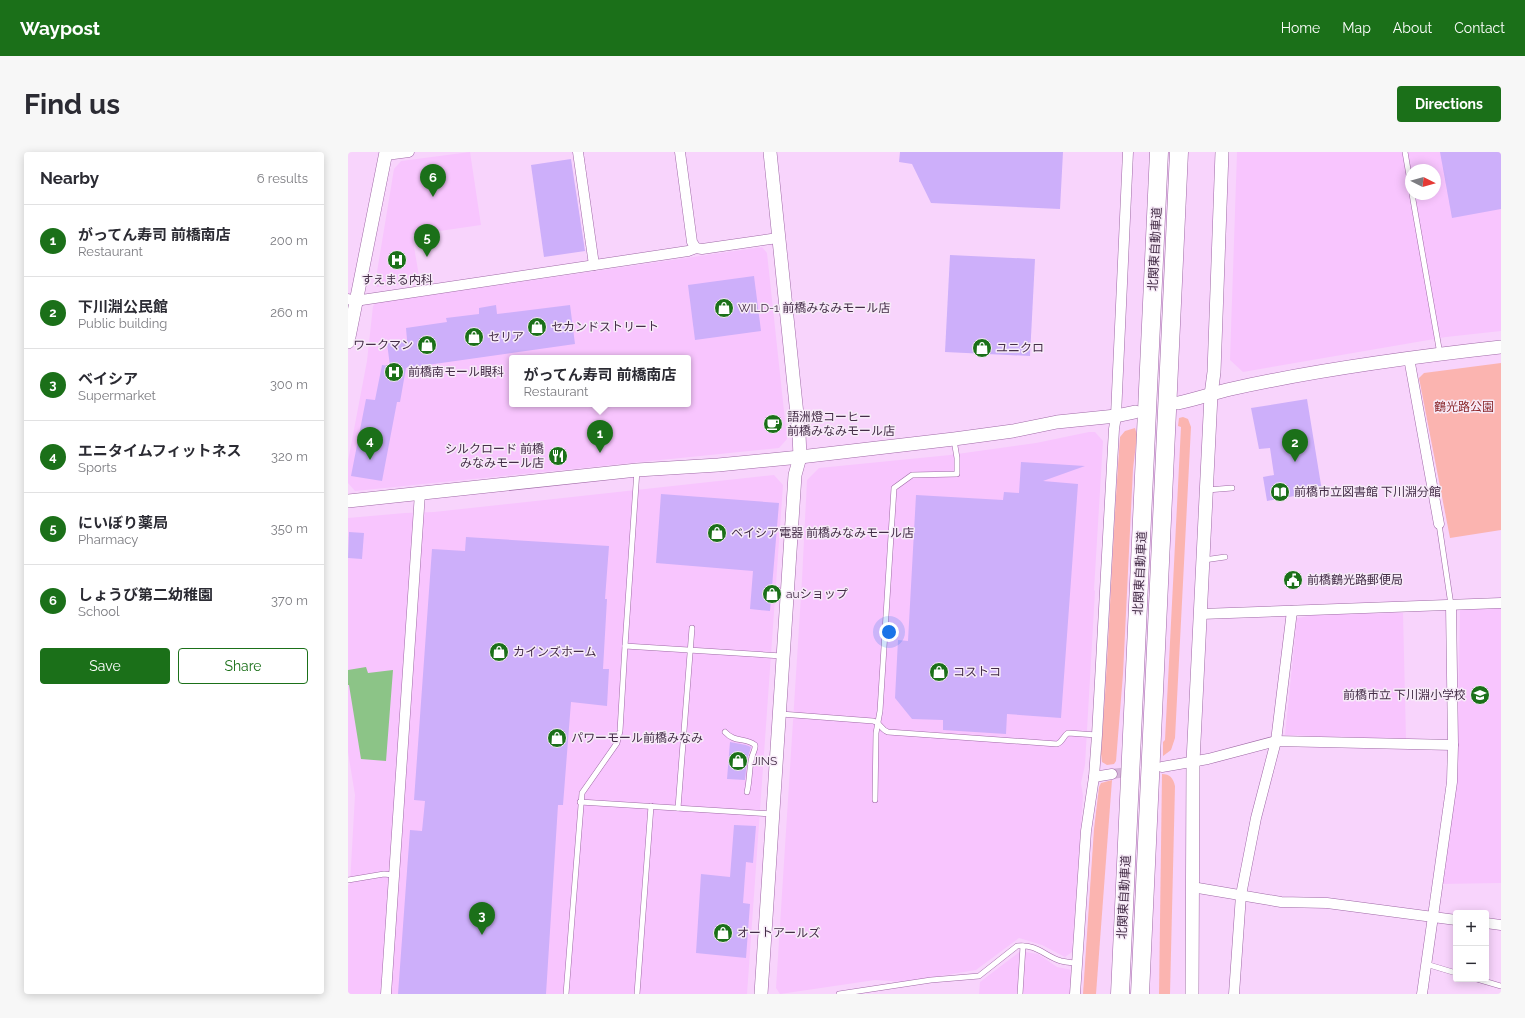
<!DOCTYPE html>
<meta charset="utf-8">
<style>
body{margin:0;font-family:Raleway,"Noto Sans JP",sans-serif;background:#f7f7f7;color:#2b2b33}
.controls{position:absolute;right:12px;bottom:12px;display:grid;overflow:hidden;border-radius:4px;box-shadow:0 2px 10px #0003}
.controls button{width:36px;height:36px;display:grid;place-items:center;padding:0;border:0;border-bottom:1px solid #e1e1e2;background:#fff;color:#2b2b33;font:20px sans-serif}
.compass{position:absolute;left:1057px;top:12px;width:36px;height:36px;border-radius:50%;background:#fff;box-shadow:0 2px 10px #0003;rotate:96deg}
.you{position:absolute;left:541px;top:480px;width:14px;height:14px;margin:-10px;border:3px solid #fff;border-radius:50%;background:#1a73e8;box-shadow:0 0 0 6px #1a73e833}
.badge{display:grid;place-items:center;width:26px;height:26px;border-radius:50%;background:#1b7019;color:#fff;font-size:13px;font-weight:700}
.pin{position:absolute;translate:-50% -33px;filter:drop-shadow(0 1px 2px #0008)}
.pin::after{content:'';position:absolute;top:21px;width:14px;height:12px;background:inherit;clip-path:polygon(0 0,100% 0,50% 100%)}
.popup{position:absolute;left:161px;top:203px;width:182px;height:52px;box-sizing:border-box;display:grid;place-content:center;border-radius:4px;background:#fff;filter:drop-shadow(0 1px 3px #0005);font-size:13px;white-space:nowrap;color:#7c7c81}
.popup b{font-size:15px;color:#2b2b33}
.popup::after{content:'';position:absolute;left:50%;top:100%;margin-left:-8px;border:8px solid transparent;border-top-color:#fff}
.list{margin:0;padding:0;list-style:none}
h2{display:flex;justify-content:space-between;align-items:center;height:52px;margin:0;padding:0 16px;font-size:17px}
h2 small{font-size:13px;font-weight:400;color:#7c7c81}
.list li{display:grid;grid-template-columns:26px 1fr auto;gap:12px;align-items:center;box-sizing:border-box;height:72px;padding:0 16px;border-top:1px solid #e1e1e2}
.list b{display:block;font-size:15px;white-space:nowrap}
.list p{margin:0;font-size:13px;white-space:nowrap;color:#7c7c81}
.list em{font-size:13px;font-style:normal;color:#7c7c81}
.actions{display:flex;gap:8px;padding:12px 16px}
.actions a{flex:1;padding:9px 0;border:1px solid #1b7019;border-radius:4px;text-align:center;font-size:14px;color:#1b7019}
.actions .main{background:#1b7019;color:#fff}
.map{position:relative;flex:none;width:1153px;height:842px;overflow:hidden;border-radius:4px}
header{display:flex;align-items:center;gap:24px;box-sizing:border-box;height:56px;padding:0 20px;background:#1b7019;color:#fff}
header strong{font-size:19px}
nav{display:flex;gap:22px;margin-inline-start:auto;font-size:14px}
.intro{display:flex;align-items:center;justify-content:space-between;box-sizing:border-box;height:96px;padding:0 24px}
h1{margin:0;font-size:28px}
.button{padding:10px 18px;border-radius:4px;background:#1b7019;color:#fff;font-size:14px;font-weight:700}
main{display:flex;gap:24px;padding:0 24px}
aside{flex:1;background:#fff;border-radius:4px;box-shadow:0 2px 10px #0003}
.map>svg:first-child{display:block}
</style>
<header>
<strong>Waypost</strong>
<nav><a>Home</a><a>Map</a><a>About</a><a>Contact</a></nav>
</header>
<div class="intro"><h1>Find us</h1><a class="button">Directions</a></div>
<main>
<aside>
<h2>Nearby<small>6 results</small></h2>
<ul class="list">
<li><span class="badge">1</span><div><b>がってん寿司 前橋南店</b><p>Restaurant</p></div><em>200 m</em></li>
<li><span class="badge">2</span><div><b>下川淵公民館</b><p>Public building</p></div><em>260 m</em></li>
<li><span class="badge">3</span><div><b>ベイシア</b><p>Supermarket</p></div><em>300 m</em></li>
<li><span class="badge">4</span><div><b>エニタイムフィットネス</b><p>Sports</p></div><em>320 m</em></li>
<li><span class="badge">5</span><div><b>にいぼり薬局</b><p>Pharmacy</p></div><em>350 m</em></li>
<li><span class="badge">6</span><div><b>しょうび第二幼稚園</b><p>School</p></div><em>370 m</em></li>
</ul>
<div class="actions"><a class="main">Save</a><a>Share</a></div>
</aside>
<div class="map">
<svg width="1153" height="842" viewBox="0 0 1153 842">
<rect width="100%" height="100%" fill="#f8d4fc"/>
<!-- built -->
<g fill="#f8c5fe" fill-rule="evenodd">
<path d="M122,0l11,73 -69,10 8,47 -43,5 -2,-3 19,-115 7,-8z"/>
<path d="M889,0h264v179l-55,6 -203,35 -13,-12zM1063,18h24v24h-24z"/>
<path d="M414,95l5,6 20,186 -8,9 -424,43 -7,-8v-22l19,-100 6,-55 3,-3zM164,206h176v46h-176z"/>
<path d="M741,280h6l8,9 -9,149 1,1 -10,174 -4,18 2,13 -11,156 -7,5 -23,-12 -23,-7 -43,32 -71,12 -30,-2 -95,14 -4,-6 26,-408 5,-100 12,-12 131,-13 86,-12z"/>
<path d="M426,323l9,10 -36,509h-399v-109l2,-1 5,-89 -7,-43v-234l57,-5 29,-1z"/>
<path d="M1153,456v275l-59,1 15,-103 3,-172z"/>
<path d="M1055,461l3,126 -121,-4 12,-117 24,-4z"/>
<path d="M674,798l-4,44h-39l1,-12z"/>
<path d="M677,800l13,2 19,13 15,3 -2,24h-48z"/>
</g>
<!-- green -->
<g fill="#fbb4b0">
<path d="M1153,211v167l-51,8 -31,-160 5,-5z"/>
<path d="M835,265l5,2 3,8 -16,311 -4,12 -8,6v-14l2,-2 16,-313 -3,-1 1,-8z"/>
<path d="M787,276l2,7 -4,34 -10,205 -7,87 -2,3 -7,1 -5,-3 -1,-8c8,-105 11,-211 19,-317l5,-6z"/>
<path d="M814,622c8,0 11,4 13,12l-5,208h-11z"/>
<path d="M764,628l-16,214h-13l11,-165 5,-42 2,-4z"/>
</g>
<!-- water -->
<path fill="#8cc487" d="M18,515l2,6 25,-3 -7,91 -25,-2 -12,-74h-1v-15z"/>
<!-- building -->
<g fill="#cdaffa">
<path d="M552,0h163l-3,57 -129,-6 -19,-39 -13,-2z"/>
<path d="M1092,0h61v57l-49,9z"/>
<path d="M223,7l14,92 -41,6 -13,-92z"/>
<path d="M602,103l85,4 -5,97 -85,-4z"/>
<path d="M406,124l7,55 -66,9 -7,-55z"/>
<path d="M148,153l1,9 73,-9 5,39 -169,24 -6,34h-3l-15,79 -31,-5 15,-77 9,1 7,-35 8,1 -3,-23 20,-3 -1,-12 41,-6 -1,-4 33,-4v-6z"/>
<path d="M959,247l15,92 -55,10 -4,-24 11,-2 -4,-27 -11,1 -8,-41z"/>
<path d="M673,310l64,4 -42,15 35,3 -17,234 -54,-4 -1,20 -63,-4v-10l-31,-1 -17,-21 3,-58 10,1 8,-146 87,5 1,-8 15,1z"/>
<path d="M313,342l118,9 -9,108 -20,-2 3,-38 -97,-8z"/>
<path d="M1,380l15,1 -2,26 -14,-1z"/>
<path d="M118,385l143,9 -4,53h2l-4,70h6l-2,37 -36,-4 -8,103h-5l-12,189h-148l12,-164 12,1 3,-30 -11,-1 18,-251 33,2z"/>
<path d="M382,590l16,3 5,2 -4,13 -2,20 -18,-1z"/>
<path d="M386,673l22,1 -3,37 -7,-1 -3,41 7,1 -4,54 -50,-5 5,-79 29,3z"/>
</g>
<g fill="none" stroke-linecap="round" stroke-linejoin="round">
<!-- minor-tunnel -->
<path stroke="#d4b3d8" stroke-width="10" stroke-dasharray="10 5" stroke-linecap="butt" d="M764,622l42,-6"/>
<!-- service casing -->
<g stroke="#9f69a6" stroke-width="6">
<g id="service">
<path d="M1057,0l6,35"/>
<path d="M1064,42l28,160"/>
<path d="M859,338l25,-2"/>
<path d="M1091,372l12,81"/>
<path d="M856,408l21,-3"/>
<path d="M277,494l157,10"/>
<path d="M433,562l92,7c7,1 8,9 15,11l169,12c6,-2 6,-8 11,-11l29,2"/>
<path d="M377,580c10,11 20,5 30,13 1,4 -2,7 -3,12 -3,10 -2,23 -5,35"/>
<path d="M527,648l1,-67 4,-22 14,-223 18,-13 45,-1v-16l-3,-18"/>
<path d="M232,650l192,12"/>
<path d="M330,656l14,-180"/>
<path d="M0,728l36,-6 9,1"/>
<path d="M1078,812l30,9"/>
<path d="M1129,827l24,7"/>
<path d="M218,842l16,-201 35,-50 3,-12 5,-85 12,-176"/>
<path d="M289,842l14,-188"/>
<path d="M491,842l92,-14 48,-4 38,-30c21,-2 27,10 44,15 5,1 11,2 16,2"/>
<path d="M672,842l3,-48"/>
</g>
</g>
<!-- minor casing -->
<g stroke="#9f69a6" stroke-width="11">
<g id="minor">
<path d="M230,0l16,113"/>
<path d="M332,0l12,90 4,6 6,1 76,-11"/>
<path d="M38,3l23,-3"/>
<path d="M0,147l7,2 333,-50 8,-3"/>
<path d="M1061,206l30,166"/>
<path d="M853,462l300,-11"/>
<path d="M814,615l46,-8 68,-18 177,4"/>
<path d="M746,625l18,-3"/>
<path d="M844,735l89,15 46,1 129,17"/>
<path d="M1138,771l15,2"/>
<path d="M38,842l34,-501"/>
<path d="M727,842l11,-163 8,-54 3,-42 17,-306 2,-13 1,-23 11,-241"/>
<path d="M886,842l7,-99 15,-77 20,-77 16,-130"/>
<path d="M1074,842l30,-212 1,-37 -2,-140"/>
</g>
</g>
<!-- tertiary casing -->
<g stroke="#9f69a6" stroke-width="14">
<g id="tertiary">
<path d="M0,190l38,-190"/>
<path d="M830,251c18,-4 36,-10 53,-14 89,-20 180,-32 270,-42"/>
<path d="M0,349l289,-31 81,-5 82,-8 154,-18 59,-8 44,-9 59,-6 19,-4"/>
<path d="M413,842l34,-519 5,-18 -1,-23 -29,-282"/>
<path d="M844,842l1,-232 18,-367 3,-23 8,-220"/>
</g>
</g>
<!-- motorway casing -->
<g stroke="#9f69a6" stroke-width="19">
<g id="motorway">
<path d="M772,842l39,-842"/>
<path d="M792,842l39,-842"/>
</g>
</g>
<!-- service -->
<use href="#service" stroke="#fff" stroke-width="5"/>
<!-- minor -->
<use href="#minor" stroke="#fff" stroke-width="10"/>
<!-- tertiary -->
<use href="#tertiary" stroke="#fff" stroke-width="13"/>
<!-- motorway -->
<use href="#motorway" stroke="#fff" stroke-width="18"/>
</g>
<!-- icons -->
<defs>
<g id="hospital-disc" transform="scale(1)"><circle r="9.5" fill="#1b7019" stroke="#f7ebf8"/><path d="M-5-5h3v3.5h4V-5h3V5h-3V1.5h-4V5h-3Z" fill="#fff"/></g>
<g id="shop-disc" transform="scale(1)"><circle r="9.5" fill="#1b7019" stroke="#f7ebf8"/><path d="M-5-2.5h2.3a2.7 3.5 0 0 1 5.4 0H5L5.5 6h-11ZM-1.5-2.5h3a1.5 2.3 0 0 0-3 0Z" fill="#fff"/></g>
<g id="cafe-disc" transform="scale(1)"><circle r="9.5" fill="#1b7019" stroke="#f7ebf8"/><path d="M-5.5-4.5H6V0H3Q3 3.5 0 3.5H-2.5Q-5.5 3.5-5.5 0ZM3-3.2v2h1.7v-2ZM-6 4.5H4V6H-6Z" fill="#fff"/></g>
<g id="restaurant-disc" transform="scale(1)"><circle r="9.5" fill="#1b7019" stroke="#f7ebf8"/><path d="M-5-6h1v4h1v-4h1v4h1v-4h1v5L-1.5 .5V6h-2V.5L-5-1ZM5-6V6H3V1.5H1.5Q1.5-4 5-6Z" fill="#fff"/></g>
<g id="library-disc" transform="scale(1)"><circle r="9.5" fill="#1b7019" stroke="#f7ebf8"/><path d="M-6-4Q-3-5.5-.7-3.5V5Q-3 3-6 4ZM6-4Q3-5.5 .7-3.5V5Q3 3 6 4Z" fill="#fff"/></g>
<g id="civic-disc" transform="scale(1)"><circle r="9.5" fill="#1b7019" stroke="#f7ebf8"/><path d="M-.6-6.5H3V-4.5H.6V-3L4-1V1h2V6H-6V1h2V-1L-.6-3ZM-1.2 2.5V6h2.4V2.5Z" fill="#fff"/></g>
<g id="school-disc" transform="scale(1)"><circle r="9.5" fill="#1b7019" stroke="#f7ebf8"/><path d="M0-5L7-2L0 1L-7-2ZM-4 1L0 2.5L4 1V4Q0 6-4 4Z" fill="#fff"/></g>
</defs>
<g fill-rule="evenodd">
<use href="#hospital-disc" x="49" y="108"/>
<use href="#shop-disc" x="376" y="156"/>
<use href="#shop-disc" x="189" y="175"/>
<use href="#shop-disc" x="126" y="185"/>
<use href="#shop-disc" x="79" y="193"/>
<use href="#shop-disc" x="634" y="196"/>
<use href="#hospital-disc" x="46" y="220"/>
<use href="#cafe-disc" x="425" y="272"/>
<use href="#restaurant-disc" x="210" y="304"/>
<use href="#library-disc" x="932" y="340"/>
<use href="#shop-disc" x="369" y="381"/>
<use href="#civic-disc" x="945" y="428"/>
<use href="#shop-disc" x="424" y="442"/>
<use href="#shop-disc" x="151" y="500"/>
<use href="#shop-disc" x="591" y="520"/>
<use href="#school-disc" x="1132" y="543"/>
<use href="#shop-disc" x="209" y="586"/>
<use href="#shop-disc" x="390" y="609"/>
<use href="#shop-disc" x="375" y="781"/>
</g>
<g text-anchor="middle" stroke-width="3" stroke-linejoin="round" paint-order="stroke">
<!-- street labels -->
<g font-size="12" fill="#442d47" stroke="#f7ebf8">
<text transform="translate(807 97) rotate(-87)" y="4">北関東自動車道</text>
<text transform="translate(792 421) rotate(-87)" y="4">北関東自動車道</text>
<text transform="translate(776 745) rotate(-87)" y="4">北関東自動車道</text>
</g>
<!-- poi labels -->
<g font-size="12" fill="#442d47" stroke="#f7ebf8" text-anchor="start">
<text x="49" y="132" text-anchor="middle">すえまる内科</text>
<text x="390" y="160">WILD-1 前橋みなみモール店</text>
<text x="203" y="179">セカンドストリート</text>
<text x="140" y="189">セリア</text>
<text x="65" y="197" text-anchor="end">ワークマン</text>
<text x="648" y="200">ユニクロ</text>
<text x="60" y="224">前橋南モール眼科</text>
<text x="439" y="269">語洲燈コーヒー<tspan x="439" dy="14">前橋みなみモール店</tspan></text>
<text x="196" y="301" text-anchor="end">シルクロード 前橋<tspan x="196" dy="14">みなみモール店</tspan></text>
<text x="946" y="344">前橋市立図書館 下川淵分館</text>
<text x="383" y="385">ベイシア電器 前橋みなみモール店</text>
<text x="959" y="432">前橋鶴光路郵便局</text>
<text x="438" y="446">auショップ</text>
<text x="165" y="504">カインズホーム</text>
<text x="605" y="524">コストコ</text>
<text x="1118" y="547" text-anchor="end">前橋市立 下川淵小学校</text>
<text x="223" y="590">パワーモール前橋みなみ</text>
<text x="404" y="613">JINS</text>
<text x="389" y="785">オートアールズ</text>
</g>
<!-- park labels -->
<g font-size="12" fill="#8b282c" stroke="#f7ebf8">
<text x="1116" y="259">鶴光路公園</text>
</g>
</g>
</svg>
<div class="controls">
<button>+</button>
<button>−</button>
</div>
<svg class="compass" viewBox="-18 -18 36 36"><path d="M0-13l5 13h-10z" fill="#e53935"/><path d="M0 13l5-13h-10z" fill="#7c7c81"/></svg>
<div class="you"></div>
<div class="pin badge" style="left:252px;top:301px">1</div>
<div class="popup"><b>がってん寿司 前橋南店</b>Restaurant</div>
<div class="pin badge" style="left:947px;top:310px">2</div>
<div class="pin badge" style="left:134px;top:783px">3</div>
<div class="pin badge" style="left:22px;top:308px">4</div>
<div class="pin badge" style="left:79px;top:105px">5</div>
<div class="pin badge" style="left:85px;top:45px">6</div>
</div>
</main>
